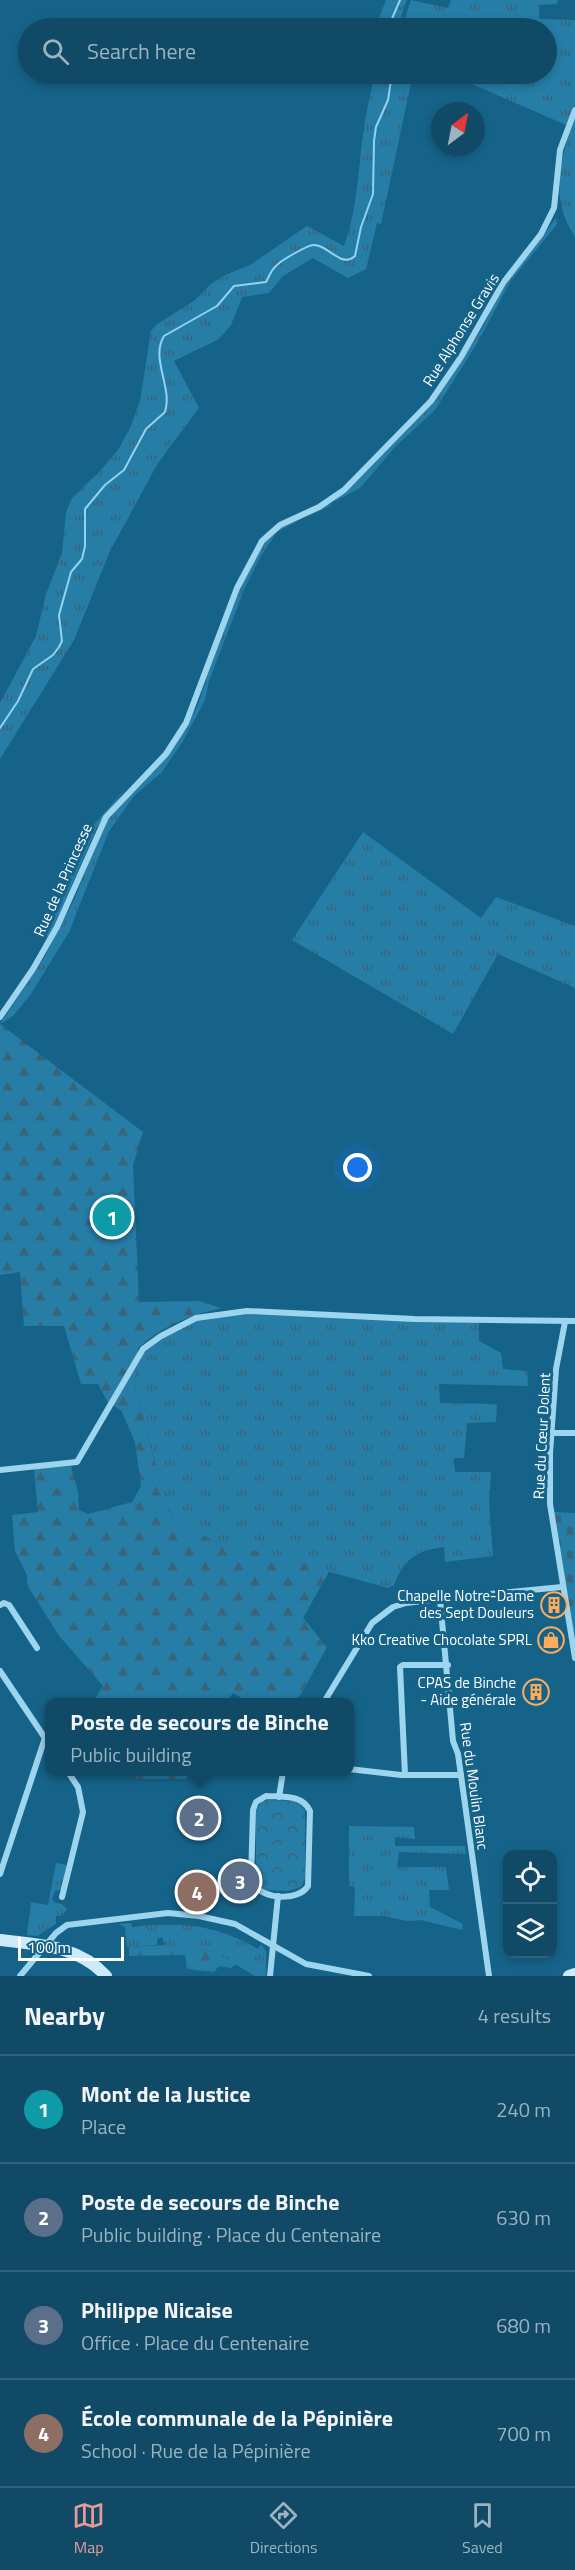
<!DOCTYPE html>
<meta charset="utf-8">
<style>
body{margin:0;font-family:"Titillium Web",sans-serif;background:#1e5470;color:#f1f3f6}
.controls{position:absolute;right:18px;bottom:18px;display:grid;overflow:hidden;border-radius:12px;box-shadow:0 3px 9px #0003}
.controls button{width:54px;height:54px;display:grid;place-items:center;padding:0;border:0;border-bottom:2px solid #30627b;background:#104a67;color:#f1f3f6;font:30px sans-serif}
.compass{position:absolute;left:431px;top:102px;width:54px;height:54px;border-radius:50%;background:#104a67;box-shadow:0 3px 9px #0003;rotate:32deg}
.scale{position:absolute;left:18px;bottom:15px;width:106px;box-sizing:border-box;padding-left:6px;border:3px solid #fff;border-top:0;font-size:16px;line-height:21px;white-space:nowrap;color:#fff;-webkit-text-stroke:4px #166389;paint-order:stroke}
.you{position:absolute;left:358px;top:1168px;width:21px;height:21px;margin:-15px;border:4px solid #fff;border-radius:50%;background:#1a73e8;box-shadow:0 0 0 9px #1a73e833}
.badge{display:grid;place-items:center;width:39px;height:39px;border-radius:50%;background:#e69b98;color:#fff;font-size:20px;font-weight:700}
.pin{position:absolute;translate:-50% -50%;border:3px solid #fff;box-shadow:0 2px 6px #0006}
.popup{position:absolute;left:45px;top:1698px;width:309px;height:78px;box-sizing:border-box;display:grid;place-content:center;border-radius:12px;background:#104a67;filter:drop-shadow(0 2px 4px #0005);font-size:20px;white-space:nowrap;color:#9cb3c0}
.popup b{font-size:22px;color:#f1f3f6}
.popup::after{content:'';position:absolute;left:50%;top:100%;margin-left:-12px;border:12px solid transparent;border-top-color:#104a67}
.list{margin:0;padding:0;list-style:none}
h2{display:flex;justify-content:space-between;align-items:center;height:78px;margin:0;padding:0 24px;font-size:26px}
h2 small{font-size:20px;font-weight:400;color:#9cb3c0}
.list li{display:grid;grid-template-columns:39px 1fr auto;gap:18px;align-items:center;box-sizing:border-box;height:108px;padding:0 24px;border-top:2px solid #30627b}
.list b{display:block;font-size:22px;white-space:nowrap}
.list p{margin:0;font-size:20px;white-space:nowrap;color:#9cb3c0}
.list em{font-size:20px;font-style:normal;color:#9cb3c0}
.icon{flex:none;width:33px;height:33px;fill:none;stroke:currentColor;stroke-width:2;stroke-linecap:round;stroke-linejoin:round}
.map{position:relative;flex:none;width:575px;height:1976px;overflow:hidden}
.search{position:absolute;background:#104a67;box-shadow:0 3px 9px #0003;left:18px;right:18px;top:18px;height:66px;display:flex;align-items:center;gap:15px;box-sizing:border-box;padding:0 21px;border-radius:33px;color:#9cb3c0;font-size:22px}
.sheet{height:510px;background:#104a67}
nav{display:flex;justify-content:space-around;align-items:center;box-sizing:border-box;height:84px;border-top:2px solid #30627b;background:#104a67;font-size:16px;color:#9cb3c0}
nav a{display:grid;justify-items:center;gap:3px}
nav .on{color:#e69b98}
.map>svg:first-child{display:block}
</style>
<div class="map">
<svg width="575" height="1976" viewBox="0 0 575 1976">
<defs>
<pattern id="grass-tufts" width="24" height="20" patternUnits="userSpaceOnUse" patternTransform="scale(1.5)"><rect width="24" height="20" fill="#267da6"/><path d="M3 7l-1-3M5 7V3M7 7l1-3M15 17l-1-3M17 17v-4M19 17l1-3" fill="none" stroke="#396479"/></pattern>
<pattern id="forest-firs" width="22" height="20" patternUnits="userSpaceOnUse" patternTransform="scale(1.5)"><rect width="22" height="20" fill="#267da6"/><path d="M5 1l3.5 6h-7zM16 11l3.5 6h-7z" fill="#396479"/></pattern>
<pattern id="cemetery-stones" width="16" height="16" patternUnits="userSpaceOnUse" patternTransform="scale(1.5)"><rect width="16" height="16" fill="#267da6"/><path d="M2 7V4a2 2 0 0 1 4 0v3zM10 15v-3a2 2 0 0 1 4 0v3z" fill="#396479"/></pattern>
<pattern id="park-crowns" width="20" height="18" patternUnits="userSpaceOnUse" patternTransform="scale(1.5)"><rect width="20" height="18" fill="#267da6"/><path d="M2 6a3 3 0 1 1 6 0M12 15a3 3 0 1 1 6 0" fill="none" stroke="#396479"/></pattern>
</defs>
<rect width="100%" height="100%" fill="#166389"/>
<!-- grass -->
<g fill="url(#grass-tufts)">
<path d="M386,0h21l-6,17 4,1 6,-18 37,8 3,-8h107l-1,4 -18,1v14l36,1v84l-9,21 -117,-51h97v-46h-171z"/>
<path d="M374,74h39l-32,150 -4,-1 -11,46 -18,9 -35,-20 -30,18 -14,17 -27,4 -11,28 -12,14 -45,22 25,47 -41,55 -48,88 -36,89 -74,119v-56l36,-67 10,-42 16,-41 4,-41 6,-14 29,-28 17,-20 12,-22 10,-27 11,-70 5,-6 39,-25 16,-16 14,-9 25,-10 57,-39 37,20c14,-38 14,-78 20,-118 2,-18 8,-36 10,-54z"/>
<path d="M575,118v119c-26,-38 -15,-79 0,-119z"/>
<path d="M556,218l1,6 -47,58 -31,58 -44,70 -39,36 -36,42 -83,44 -15,22 -17,33 -36,94 -4,19 -22,41 -21,31 -27,23 -26,36 -40,101 -38,62 -18,22 -13,8 44,-66 30,-58 31,-78 82,-97 11,-20 16,-51 23,-60 20,-42 15,-20 56,-25 47,-44 60,-62 48,-74 18,-36z"/>
<path d="M126,788l-29,39 -49,113 -12,-11 55,-101z"/>
<path d="M363,832l118,86 15,-21 79,29v62l-77,-34 -45,80 -161,-94z"/>
<path d="M230,1314l249,8v19l22,12 2,16 24,2 1,15 -89,-2 1,19 57,1 -1,18 -29,1 -3,35h-10l1,14h36l-2,30 4,54 -48,6 -1,-15c-28,4 -39,11 -50,38l-6,3 -178,-49 -35,-16 -13,-33 -27,-104 2,-28 35,-26 30,-15z"/>
<path d="M349,1826l65,1 1,12 -20,-2v9h70l1,8 -67,-2 -2,15h49l3,23h-20l1,17 33,17 -1,6 -41,-10 -14,1 -23,-5h-30l1,-29 -6,-1z"/>
<path d="M56,1863l11,2 -5,24 -7,2 -3,8 2,3 9,3 4,5 -6,6h-5v8l-19,12 -10,-1 4,-33 17,3z"/>
<path d="M131,1923l1,4c49,-5 83,-3 126,22l3,-5 5,7v25h-11l-42,-25 -48,-6 -3,-8 -5,2v6l-30,2 -2,-20 -6,-3z"/>
</g>
<!-- forest -->
<g fill="url(#forest-firs)">
<path d="M0,1024l143,108 -10,33 6,137 60,-1 22,7c-35,9 -55,16 -83,40l-3,38 27,104 13,33 35,16 120,31 -27,48 24,29 -27,49 -11,6h-41l-15,-9 -7,9h-133l10,-16 -43,-49 -33,-52v-10l-12,-24 -3,-36 26,-3 -4,-43 37,-3 7,26 1,18 9,4 44,-12 9,-16 -6,-44 -14,-32 -13,-7 -10,-19h-17l-17,-58h-40l-4,-54 -20,3z"/>
<path d="M136,1772h52l-1,7h-51z"/>
<path d="M165,1945l48,6 23,13 -5,4 -12,-2 -5,6 -27,-3 -2,-14 -56,1v-9z"/>
</g>
<!-- cemetery -->
<path fill="url(#cemetery-stones)" d="M554,1512l21,1v127z"/>
<!-- park -->
<path fill="url(#park-crowns)" d="M267,1800l29,1 9,9v68l-4,9 -13,4 -25,-1 -7,-7v-72l6,-10z"/>
<g fill="none" stroke-linecap="round" stroke-linejoin="round">
<!-- stream -->
<g stroke="#91d3f1" stroke-width="2">
<path d="M388,28l12,-28"/>
<path d="M0,728l18,-27 15,-32 20,-14 6,-8 3,-6 -3,-26 12,-43 11,-13 3,-13v-37l20,-24 19,-15 22,-41 19,-17c8,-25 -15,-53 -1,-76l53,-30 17,-20 32,-4c3,-5 5,-12 10,-16 4,-5 30,-20 37,-21 15,-1 28,24 42,11l6,-29 12,-33 1,-53 2,-14 12,-27 4,-26"/>
</g>
<!-- minor -->
<g stroke="#9ed5ee" stroke-width="6">
<path d="M0,1017l33,-48 24,-42 49,-110 60,-63 20,-31 51,-135 25,-47 18,-16 39,-18 25,-17 87,-89 30,-44 42,-74 38,-49 13,-26 6,-58 15,-40"/>
<path d="M565,1322l-9,47 -6,84v51l25,154"/>
<path d="M552,1433h23"/>
<path d="M0,1470l77,-8 66,-113 18,-13 35,-18 51,-7 167,8 161,2"/>
<path d="M440,1599l13,142 5,13 31,222"/>
<path d="M0,1605l4,-2 5,2 28,43"/>
<path d="M0,1671l49,73"/>
<path d="M324,1702l48,-79 21,-16 13,-4 34,-4 122,-12"/>
<path d="M349,1769l52,6h60"/>
<path d="M405,1775l-5,-108 3,-2h45"/>
<path d="M266,1796c16,1 36,-2 44,15l-2,75c-11,17 -50,13 -57,-6l2,-70 3,-8z"/>
<path d="M279,1797l4,-25"/>
<path d="M0,1874l45,-136"/>
<path d="M62,1897l21,-85 -5,-25 -10,-15"/>
<path d="M20,1976l36,-43 11,-8 101,-12 31,3 36,8 71,40 63,12"/>
<path d="M270,1976l8,-80"/>
</g>
<!-- secondary -->
<g stroke="#cceafa" stroke-width="12">
<path d="M0,1940c39,5 78,5 106,36"/>
<path d="M569,1976l6,-2"/>
</g>
</g>
<!-- icons -->
<defs>
<g id="building-ring" transform="scale(1.35)"><circle r="9.5" fill="#166389" stroke="#ffab5c" stroke-width="1.5"/><path d="M-4-6H4V6H1V3H-1V6H-4ZM-2.5-4.3h1.7v1.8h-1.7ZM.8-4.3h1.7v1.8H.8ZM-2.5-1h1.7V.8h-1.7ZM.8-1h1.7V.8H.8Z" fill="#ffab5c"/></g>
<g id="shop-ring" transform="scale(1.35)"><circle r="9.5" fill="#166389" stroke="#ffab5c" stroke-width="1.5"/><path d="M-5-2.5h2.3a2.7 3.5 0 0 1 5.4 0H5L5.5 6h-11ZM-1.5-2.5h3a1.5 2.3 0 0 0-3 0Z" fill="#ffab5c"/></g>
</defs>
<g fill-rule="evenodd">
<use href="#building-ring" x="554" y="1605"/>
<use href="#shop-ring" x="551" y="1640"/>
<use href="#building-ring" x="536" y="1692"/>
</g>
<g text-anchor="middle" stroke-width="6" stroke-linejoin="round" paint-order="stroke">
<!-- street labels -->
<g font-size="15" fill="#fff" stroke="#166389">
<text transform="translate(461 330) rotate(-58)" y="5">Rue Alphonse Gravis</text>
<text transform="translate(63 880) rotate(-66)" y="5">Rue de la Princesse</text>
<text transform="translate(542 1436) rotate(-87)" y="5">Rue du Cœur Dolent</text>
<text transform="translate(474 1786) rotate(82)" y="5">Rue du Moulin Blanc</text>
</g>
<!-- poi labels -->
<g font-size="15" fill="#fff" stroke="#166389" text-anchor="end">
<text x="534" y="1601">Chapelle Notre-Dame<tspan x="534" dy="17">des Sept Douleurs</tspan></text>
<text x="532" y="1645">Kko Creative Chocolate SPRL</text>
<text x="516" y="1688">CPAS de Binche<tspan x="516" dy="17">- Aide générale</tspan></text>
</g>
</g>
</svg>
<div class="controls">
<button><svg class="icon" aria-label="locate" viewBox="0 0 24 24"><circle cx="12" cy="12" r="6"/><path d="M12 2v4M12 18v4M2 12h4M18 12h4"/></svg></button>
<button><svg class="icon" aria-label="layers" viewBox="0 0 24 24"><path d="M12 4l9 5-9 5-9-5zM3 14l9 5 9-5"/></svg></button>
</div>
<svg class="compass" viewBox="-18 -18 36 36"><path d="M0-13l5 13h-10z" fill="#e53935"/><path d="M0 13l5-13h-10z" fill="#9cb3c0"/></svg>
<div class="scale">100 m</div>
<div class="you"></div>
<div class="pin badge" style="left:112px;top:1217px;background:#0f9aa8">1</div>
<div class="pin badge" style="left:199px;top:1818px;background:#5c6f8a">2</div>
<div class="popup"><b>Poste de secours de Binche</b>Public building</div>
<div class="pin badge" style="left:240px;top:1881px;background:#5c6f8a">3</div>
<div class="pin badge" style="left:197px;top:1892px;background:#8d6e63">4</div>
<div class="search"><svg class="icon" aria-label="search" viewBox="0 0 24 24"><circle cx="10" cy="10" r="6"/><path d="M15 15l6 6"/></svg>Search here</div>
</div>
<section class="sheet">
<h2>Nearby<small>4 results</small></h2>
<ul class="list">
<li><span class="badge" style="background:#0f9aa8">1</span><div><b>Mont de la Justice</b><p>Place</p></div><em>240 m</em></li>
<li><span class="badge" style="background:#5c6f8a">2</span><div><b>Poste de secours de Binche</b><p>Public building · Place du Centenaire</p></div><em>630 m</em></li>
<li><span class="badge" style="background:#5c6f8a">3</span><div><b>Philippe Nicaise</b><p>Office · Place du Centenaire</p></div><em>680 m</em></li>
<li><span class="badge" style="background:#8d6e63">4</span><div><b>École communale de la Pépinière</b><p>School · Rue de la Pépinière</p></div><em>700 m</em></li>
</ul>
</section>
<nav>
<a class="on"><svg class="icon" aria-label="map" viewBox="0 0 24 24"><path d="M3 6l6-2 6 2 6-2v14l-6 2-6-2-6 2zM9 4v14M15 6v14"/></svg>Map</a>
<a><svg class="icon" aria-label="directions" viewBox="0 0 24 24"><path d="M12 3l9 9-9 9-9-9zM9 14v-3h6M13 9l2 2-2 2"/></svg>Directions</a>
<a><svg class="icon" aria-label="saved" viewBox="0 0 24 24"><path d="M7 4h10v16l-5-4-5 4z"/></svg>Saved</a>
</nav>
